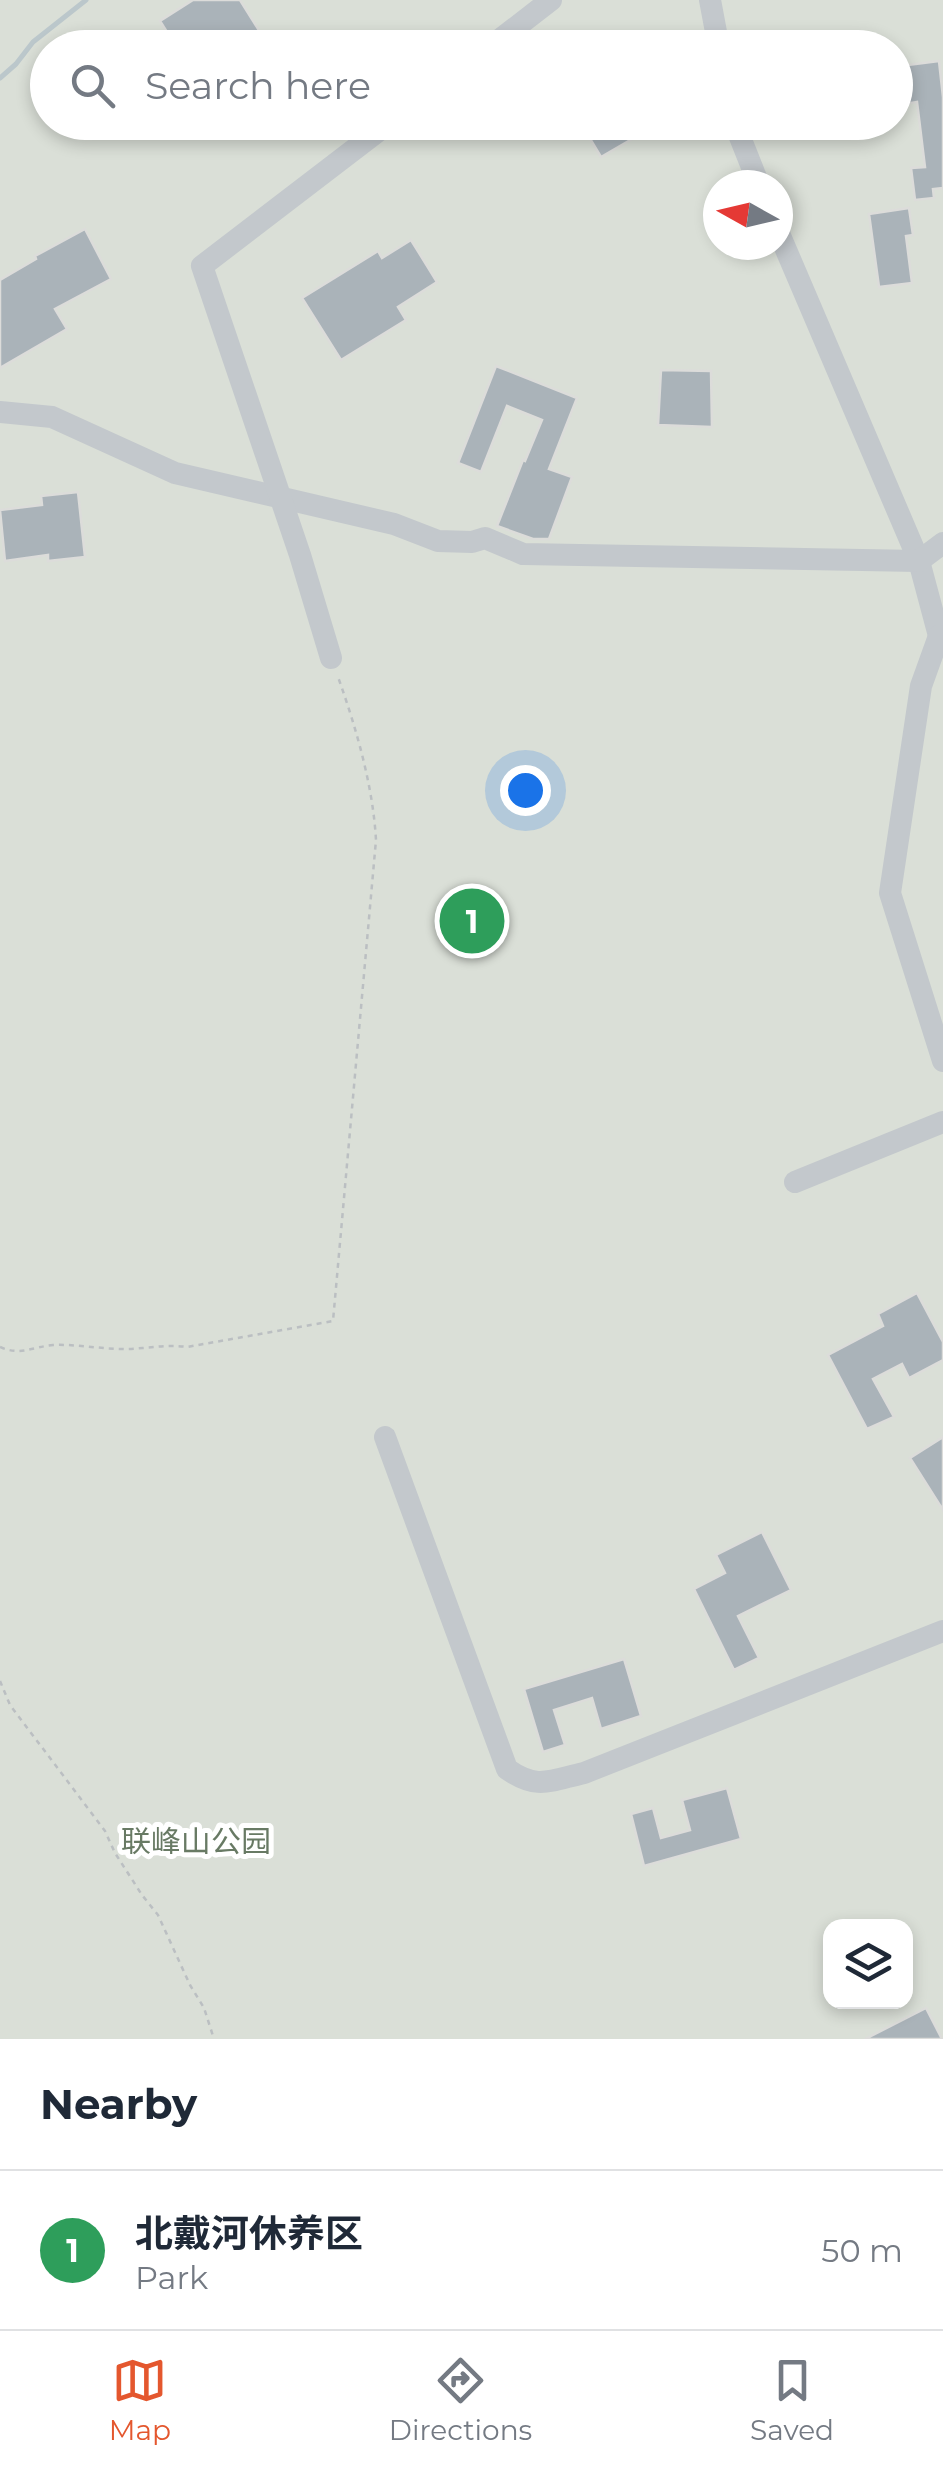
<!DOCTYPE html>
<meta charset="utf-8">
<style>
body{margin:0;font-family:Montserrat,"Noto Sans SC",sans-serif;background:#f2f2f3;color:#1f2937}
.controls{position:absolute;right:30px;bottom:30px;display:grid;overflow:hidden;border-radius:20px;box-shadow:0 5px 15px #0003}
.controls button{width:90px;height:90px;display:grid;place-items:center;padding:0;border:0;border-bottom:2px solid #e0e1e3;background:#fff;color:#1f2937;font:50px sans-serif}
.compass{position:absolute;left:703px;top:170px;width:90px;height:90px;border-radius:50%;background:#fff;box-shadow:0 5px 15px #0003;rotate:278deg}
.you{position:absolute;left:525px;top:790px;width:35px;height:35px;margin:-25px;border:8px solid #fff;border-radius:50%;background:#1a73e8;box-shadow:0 0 0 15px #1a73e833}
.badge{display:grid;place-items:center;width:65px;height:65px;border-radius:50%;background:#e4572e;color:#fff;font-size:32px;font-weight:700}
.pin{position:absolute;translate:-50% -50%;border:5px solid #fff;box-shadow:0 2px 10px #0006}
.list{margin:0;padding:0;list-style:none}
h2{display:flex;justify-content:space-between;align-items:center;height:130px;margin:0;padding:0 40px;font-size:42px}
h2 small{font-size:32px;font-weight:400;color:#747a83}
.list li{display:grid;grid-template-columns:65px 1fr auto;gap:30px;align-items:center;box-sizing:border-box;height:160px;padding:0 40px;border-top:2px solid #e0e1e3}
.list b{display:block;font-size:38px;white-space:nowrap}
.list p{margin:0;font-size:32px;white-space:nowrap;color:#747a83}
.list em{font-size:32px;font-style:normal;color:#747a83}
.icon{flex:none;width:55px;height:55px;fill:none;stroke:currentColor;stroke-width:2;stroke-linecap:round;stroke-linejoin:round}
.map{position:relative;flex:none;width:943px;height:2039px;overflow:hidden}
.search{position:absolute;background:#fff;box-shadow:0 5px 15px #0003;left:30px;right:30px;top:30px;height:110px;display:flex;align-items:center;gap:25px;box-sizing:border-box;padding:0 35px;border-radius:55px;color:#747a83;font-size:38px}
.sheet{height:290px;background:#fff}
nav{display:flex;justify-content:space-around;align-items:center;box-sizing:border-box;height:140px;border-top:2px solid #e0e1e3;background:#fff;font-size:28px;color:#747a83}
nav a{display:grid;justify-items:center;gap:5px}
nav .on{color:#e4572e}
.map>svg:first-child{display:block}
</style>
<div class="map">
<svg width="943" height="2039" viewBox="0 0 943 2039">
<rect width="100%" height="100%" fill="#fafaf8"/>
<!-- green -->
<path fill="#dadfd7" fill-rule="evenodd" d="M0,0h943v2039h-943zM48,48h848v74h-848zM718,185h60v60h-60zM830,1926h76v76h-76z"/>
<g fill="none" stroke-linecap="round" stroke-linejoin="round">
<!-- stream -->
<path stroke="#bbc7cb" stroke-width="5" d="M0,78l16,-14 17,-22 53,-42"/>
</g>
<!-- building -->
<g fill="#aab3b9" stroke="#dcdcda" stroke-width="2.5">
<path d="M193,0h47l30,48h-93l-17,-27z"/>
<path d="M939,61l4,36v91l-10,1 1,9 -19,2 -4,-32 14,-1 -8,-65 -12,2 -5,-38z"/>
<path d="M580,122h72l-22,13 2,4 -31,18z"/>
<path d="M909,208l4,27 -7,1 6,47 -33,4 -10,-73z"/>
<path d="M85,229l26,50 -56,30 12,20 -67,39v-88l36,-21 -1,-3z"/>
<path d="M411,240l26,42 -39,25 8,13 -65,40 -39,-62 76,-47 4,7z"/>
<path d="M496,366l81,32 -28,71 23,8 -23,62h-16l-36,-13 26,-66 2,1 17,-41 -35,-14 -26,66 -23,-9z"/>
<path d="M661,370l50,1 1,56 -54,-2z"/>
<path d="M78,492l7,65 -37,4v-6l-43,6 -5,-51 42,-5 -1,-9z"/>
<path d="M917,1293l26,49v18l-34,18 -7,-14 -29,15 21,38 -27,12 -39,-74 55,-29 -5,-12z"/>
<path d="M943,1437v73l-33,-52z"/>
<path d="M762,1532l29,58 -53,26 21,42 -25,12 -40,-81 31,-16 -9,-18z"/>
<path d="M624,1659l17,57 -40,13 -9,-31 -38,12 11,35 -22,7 -19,-63z"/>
<path d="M727,1788l14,51 -97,27 -13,-52 22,-6 8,30 29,-8 -8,-30z"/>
<path d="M926,2008l16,31h-77z"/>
</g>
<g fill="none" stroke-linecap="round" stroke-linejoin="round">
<!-- path -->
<g stroke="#bbbfc2" stroke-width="2.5" stroke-dasharray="5 5" stroke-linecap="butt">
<path d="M0,1347c20,9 32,0 53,-2 24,-1 47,4 71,4 21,0 41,-5 63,-2l146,-26 43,-481c-3,-54 -20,-113 -38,-163"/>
<path d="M0,1681l10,24 95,126 10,22 27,42 16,20 32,70 14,23 10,31"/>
</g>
<!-- minor -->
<g stroke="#c3c8cc" stroke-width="22">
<path d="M710,0l9,48"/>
<path d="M489,48l62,-48"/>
<path d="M734,122l25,63"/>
<path d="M778,231l141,330 20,75 4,3"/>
<path d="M0,412l52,5 123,56 219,51 44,17 34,1 13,-4 38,16 396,7 24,-18"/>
<path d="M939,636l-18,50 -31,207 53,168"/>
<path d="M331,658l-31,-103 -98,-289 188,-144"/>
<path d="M795,1182l148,-60"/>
<path d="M385,1437l122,332c30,21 42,12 77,4l359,-142"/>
</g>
</g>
<g text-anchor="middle" stroke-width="10" stroke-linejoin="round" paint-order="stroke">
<!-- park labels -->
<g font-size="30" fill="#687a64" stroke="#fff">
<text x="196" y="1852">联峰山公园</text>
</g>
</g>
</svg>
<div class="controls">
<button><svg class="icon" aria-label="layers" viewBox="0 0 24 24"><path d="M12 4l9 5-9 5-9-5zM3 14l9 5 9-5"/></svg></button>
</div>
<svg class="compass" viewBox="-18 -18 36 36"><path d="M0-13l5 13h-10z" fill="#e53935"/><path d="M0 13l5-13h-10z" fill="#747a83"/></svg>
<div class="you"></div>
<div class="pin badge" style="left:472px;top:921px;background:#2e9e5b">1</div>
<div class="search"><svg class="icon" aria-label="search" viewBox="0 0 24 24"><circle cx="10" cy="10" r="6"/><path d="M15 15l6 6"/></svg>Search here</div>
</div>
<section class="sheet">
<h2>Nearby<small></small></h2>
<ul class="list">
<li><span class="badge" style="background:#2e9e5b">1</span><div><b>北戴河休养区</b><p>Park</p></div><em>50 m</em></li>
</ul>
</section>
<nav>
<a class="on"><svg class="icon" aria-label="map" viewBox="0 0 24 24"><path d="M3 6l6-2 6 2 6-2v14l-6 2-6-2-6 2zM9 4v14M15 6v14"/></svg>Map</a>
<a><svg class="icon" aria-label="directions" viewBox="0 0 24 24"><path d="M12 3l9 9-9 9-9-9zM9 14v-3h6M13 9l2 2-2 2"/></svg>Directions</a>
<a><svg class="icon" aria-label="saved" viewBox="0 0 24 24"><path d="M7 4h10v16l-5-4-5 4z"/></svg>Saved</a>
</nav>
